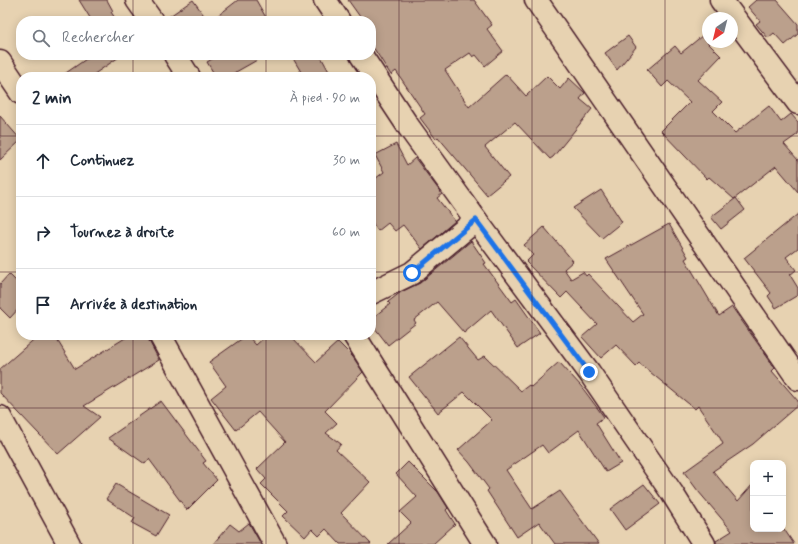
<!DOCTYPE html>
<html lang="fr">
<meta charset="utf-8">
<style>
body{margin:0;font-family:Mynerve,sans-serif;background:#f6f6f7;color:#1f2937}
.controls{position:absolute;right:12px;bottom:12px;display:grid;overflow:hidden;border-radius:8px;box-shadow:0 2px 10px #0003}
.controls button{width:36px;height:36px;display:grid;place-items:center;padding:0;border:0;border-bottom:1px solid #e0e1e3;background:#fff;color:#1f2937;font:20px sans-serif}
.compass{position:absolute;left:702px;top:12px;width:36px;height:36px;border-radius:50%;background:#fff;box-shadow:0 2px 10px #0003;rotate:215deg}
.stop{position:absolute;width:12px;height:12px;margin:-9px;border:3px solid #1a73e8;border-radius:50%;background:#fff}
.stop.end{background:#1a73e8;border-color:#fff;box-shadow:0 1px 4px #0008}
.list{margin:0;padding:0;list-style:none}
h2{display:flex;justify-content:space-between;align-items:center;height:52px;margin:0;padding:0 16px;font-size:17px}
h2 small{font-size:13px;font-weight:400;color:#747a83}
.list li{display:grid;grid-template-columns:26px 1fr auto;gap:12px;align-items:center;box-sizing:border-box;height:72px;padding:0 16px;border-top:1px solid #e0e1e3}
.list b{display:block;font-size:15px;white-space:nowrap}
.list em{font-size:13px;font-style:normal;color:#747a83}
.icon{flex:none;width:22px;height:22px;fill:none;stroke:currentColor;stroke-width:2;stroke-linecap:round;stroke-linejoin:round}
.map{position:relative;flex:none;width:798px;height:544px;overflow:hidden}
.search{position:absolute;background:#fff;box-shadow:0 2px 10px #0003;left:16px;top:16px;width:360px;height:44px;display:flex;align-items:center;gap:10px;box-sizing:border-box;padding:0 14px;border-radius:16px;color:#747a83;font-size:15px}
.panel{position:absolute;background:#fff;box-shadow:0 2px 10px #0003;left:16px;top:72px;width:360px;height:268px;border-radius:16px}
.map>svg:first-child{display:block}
</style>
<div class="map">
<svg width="798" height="544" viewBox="0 0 798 544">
<rect width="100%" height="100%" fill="#e7d2b1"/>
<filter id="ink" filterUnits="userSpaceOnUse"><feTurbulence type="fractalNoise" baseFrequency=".025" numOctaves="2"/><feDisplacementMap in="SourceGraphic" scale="8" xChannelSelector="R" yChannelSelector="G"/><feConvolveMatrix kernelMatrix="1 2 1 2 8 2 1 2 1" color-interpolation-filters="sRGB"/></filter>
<g filter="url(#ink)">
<!-- building -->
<g fill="#bba08c" stroke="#4a1f2b">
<path d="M79,0h28l6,11 -2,1 6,9h-25z"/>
<path d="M193,0l15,21h-44v-1z"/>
<path d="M238,0h18l12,21h-57z"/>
<path d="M348,0h126l18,25 -5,4 16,22 -18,15 -9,-11 -3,2 -3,-4 -25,17 24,37 37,-33 20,22 21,-20 13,13 9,-11 16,15 -5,6 12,10 -39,48 -3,2 -35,-37 -30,25 24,30 -22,18 -49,-58 -2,2 -16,-21 5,-4 -29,-43 -5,4 -20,-31v-23h-8z"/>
<path d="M756,0h21l21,24v10l-13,11 -11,-12 -6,5 -12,-14 4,-3 -12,-14z"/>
<path d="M708,31v12l13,13 -23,24 24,22 -9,9 22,22 34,-27 12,16 10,-8 7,8v12l-14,10 14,16v32l-22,-26 -42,33 -25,-22 -2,2 -46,-48 29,-29 -22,-21 -6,6 -15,-17 28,-24 6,7z"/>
<path d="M628,36l8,11 -19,23 -12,-17z"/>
<path d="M92,55h30l-32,22h-30z"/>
<path d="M219,55h47l-39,22h-11l-9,-15z"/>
<path d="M291,55h29l12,22h-28z"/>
<path d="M0,116l21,24 -21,20z"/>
<path d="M396,144l11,21 8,-7 27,36 -5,4 18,23 -33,28 -19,-24 -8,6 -7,-8 -10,8 -7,-10v-39l13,-10 -9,-17z"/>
<path d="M601,190l21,32 -20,16 -29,-30z"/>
<path d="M736,198l9,12 -24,19 -10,-12z"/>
<path d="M798,214v34l-12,9 10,13 -6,5 8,13v7l-22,13 -8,-12 3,-3 -27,-35z"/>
<path d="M669,224l19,33 -3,2 34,57 13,-9 43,61 -3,3 26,30v4l-45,39 -40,27 25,30 15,-17v45h31l10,15h-78v-3l16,-10 -34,-40 -14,-19 39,-28 -3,-6 -22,-32 -3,3 -56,-46 -3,3 -20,-21 -15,13 -19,-21 15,-13 -30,-32 -6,6 -35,-36 7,-7 -9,-10 20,-18 29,34 -9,8 7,10 12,-7 3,4 2,-2 45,48 10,-8 -37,-55z"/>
<path d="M471,241l15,22 -2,1 28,38 4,-3 24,34 -22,15 -27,-38 -27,23 -27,-31 -23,18 2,3 -28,22 -17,-22v-4l19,-15 -2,-2 13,-10 19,-9z"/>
<path d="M9,274l12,12v20l-11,12 -10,-10v-24z"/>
<path d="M39,335h15l21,34 55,-34h16l13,25 -75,46 16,11 -42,37 -58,-61v-24z"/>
<path d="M247,335l9,10 11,-10h23l26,27 22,-20 15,15 10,15 -38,39 12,12 -11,10 15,11 -5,6 34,32 -29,31 30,31h-31l-14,-15 -7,7 -7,-7 -7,8 -22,-21 5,-5 -27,-27 5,-5 -9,-10 28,-27 -27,-30 -22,18 -25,-32 15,-12 -17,-24z"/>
<path d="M459,337l19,23 7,-4 36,35 8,-6 2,2 28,-25 22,24 23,31 -8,6 25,40 -15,9 -27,-42 -31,23 -6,-8 -36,25 26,39 28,-18 39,53h-44l-16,-22 -22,15 -30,-46 2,-2 -20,-27 -11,-12 34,-30 -28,-28 -26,21 -29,-36z"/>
<path d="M161,401l45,60 -3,2 14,17 -30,30 -38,-51 -4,5 -37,-26z"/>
<path d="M408,462l30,30 10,16 -2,2 9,14 -22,20h-45l23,-21 -11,-11 17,-15 -21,-23z"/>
<path d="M116,484l53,31 -13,21 -24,-13 3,-5 -29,-19z"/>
<path d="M644,484l16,20 -35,26 -15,-21z"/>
<path d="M249,523l12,21h-48l17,-20 9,7z"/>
</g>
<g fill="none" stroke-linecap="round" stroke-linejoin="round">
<!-- street casing -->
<g stroke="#4a1f2b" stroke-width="25">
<g id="street">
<path d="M137,0l15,21"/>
<path d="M325,0l14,21"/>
<path d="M536,0l262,379"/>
<path d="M721,0l77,103"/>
<path d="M175,55l14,22"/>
<path d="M361,55l47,71 68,94 113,152 83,121 32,51"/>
<path d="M0,62l21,31"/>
<path d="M371,293l41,-20 64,-53"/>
<path d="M160,335l115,209"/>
<path d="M354,335l131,209"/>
<path d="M0,417l69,127"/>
</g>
</g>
<!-- street -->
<use href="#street" stroke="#e7d2b1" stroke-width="22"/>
</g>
</g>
<g fill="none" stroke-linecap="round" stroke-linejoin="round" filter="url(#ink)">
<!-- route -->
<path stroke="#1a73e8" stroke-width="5" d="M412,273l64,-53 113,152"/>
</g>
<!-- grid -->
<path fill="none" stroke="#4a1f2b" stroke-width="1" stroke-opacity="0.55" d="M133,0v21M266,0v21M399,0v544M532,0v544M665,0v544M133,55v22M266,55v22M0,136h21M371,136h427M0,272h21M371,272h427M133,335v209M266,335v209M0,408h798"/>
</svg>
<div class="controls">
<button>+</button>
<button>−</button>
</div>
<svg class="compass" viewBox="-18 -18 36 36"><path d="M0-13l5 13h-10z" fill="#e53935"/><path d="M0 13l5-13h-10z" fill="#747a83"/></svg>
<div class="stop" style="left:412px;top:273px"></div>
<div class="stop end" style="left:589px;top:372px"></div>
<div class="search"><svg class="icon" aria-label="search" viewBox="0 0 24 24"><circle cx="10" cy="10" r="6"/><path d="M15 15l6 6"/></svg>Rechercher</div>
<section class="panel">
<h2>2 min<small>À pied · 90 m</small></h2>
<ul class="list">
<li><svg class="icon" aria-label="ahead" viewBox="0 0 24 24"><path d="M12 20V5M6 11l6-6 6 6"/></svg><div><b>Continuez</b></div><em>30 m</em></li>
<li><svg class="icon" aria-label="right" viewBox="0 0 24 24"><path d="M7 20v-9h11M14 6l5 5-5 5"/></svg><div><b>Tournez à droite</b></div><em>60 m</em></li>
<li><svg class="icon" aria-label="arrive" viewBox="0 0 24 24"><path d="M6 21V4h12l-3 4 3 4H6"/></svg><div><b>Arrivée à destination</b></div></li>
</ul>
</section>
</div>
